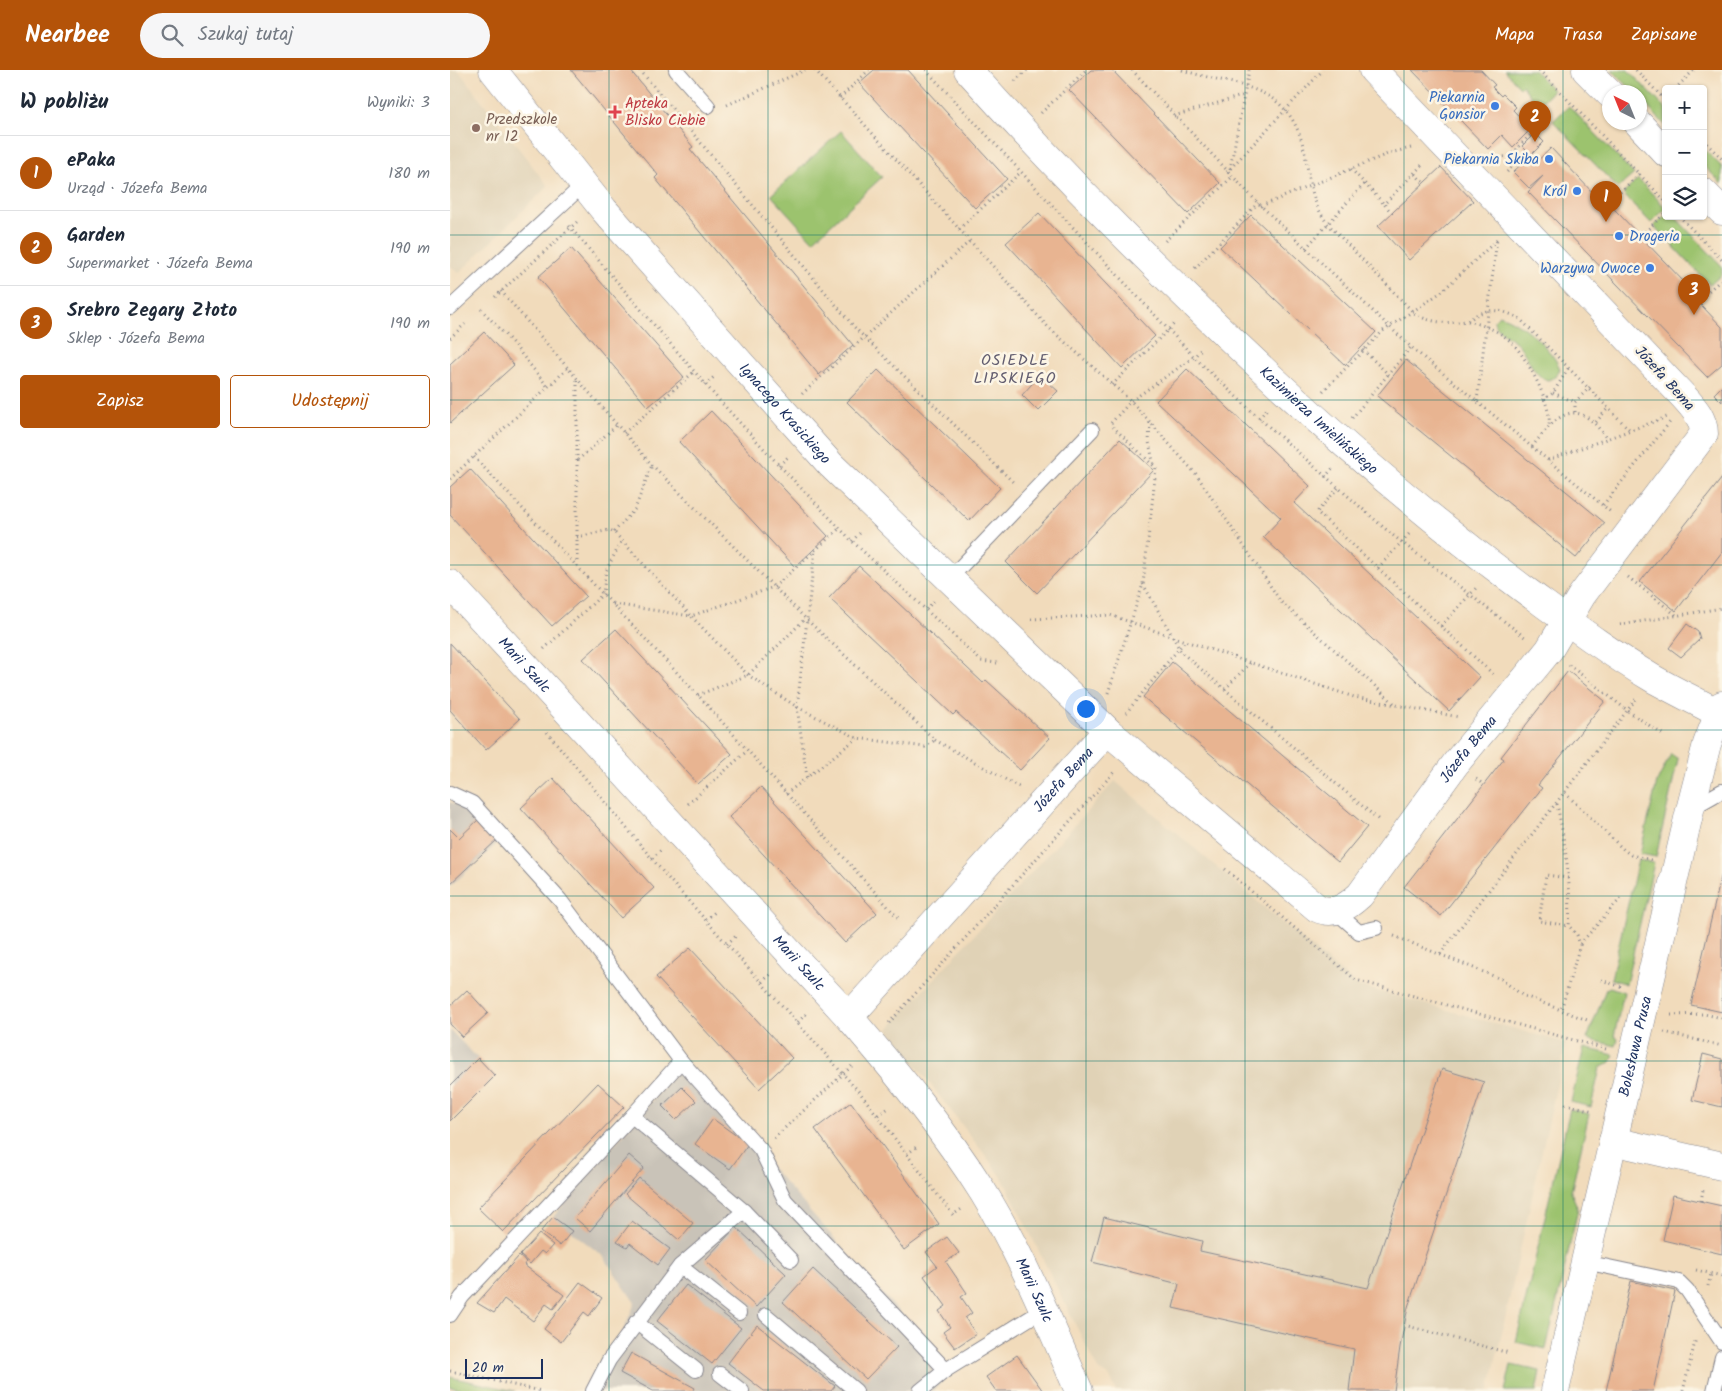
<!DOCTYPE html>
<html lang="pl">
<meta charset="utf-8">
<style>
body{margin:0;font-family:Kalam,sans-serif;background:#f6f6f7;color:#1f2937}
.controls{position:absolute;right:15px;top:15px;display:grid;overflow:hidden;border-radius:5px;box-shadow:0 1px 4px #0004}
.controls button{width:45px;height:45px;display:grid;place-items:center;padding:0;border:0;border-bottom:1px solid #e0e1e3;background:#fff;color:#1f2937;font:25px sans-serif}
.compass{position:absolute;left:1152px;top:15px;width:45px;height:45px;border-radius:50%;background:#fff;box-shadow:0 1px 4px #0004;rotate:317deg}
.scale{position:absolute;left:15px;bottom:12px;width:78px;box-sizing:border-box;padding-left:5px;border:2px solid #1b2f5e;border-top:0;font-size:14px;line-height:18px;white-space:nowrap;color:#1b2f5e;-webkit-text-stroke:4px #fcf5e5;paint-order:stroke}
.you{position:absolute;left:635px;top:638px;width:18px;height:18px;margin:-12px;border:4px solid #fff;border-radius:50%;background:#1a73e8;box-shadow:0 0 0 8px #1a73e833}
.badge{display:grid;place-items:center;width:32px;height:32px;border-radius:50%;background:#b45309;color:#fff;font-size:16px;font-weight:700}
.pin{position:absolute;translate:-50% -41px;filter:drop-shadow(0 1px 2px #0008)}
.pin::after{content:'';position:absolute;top:26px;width:18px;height:15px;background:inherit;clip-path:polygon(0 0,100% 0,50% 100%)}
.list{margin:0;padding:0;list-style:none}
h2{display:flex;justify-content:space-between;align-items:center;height:65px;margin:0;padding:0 20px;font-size:21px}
h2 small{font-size:16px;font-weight:400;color:#747a83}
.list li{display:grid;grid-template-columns:32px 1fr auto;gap:15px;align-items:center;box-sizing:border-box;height:75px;padding:0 20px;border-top:1px solid #e0e1e3}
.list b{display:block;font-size:19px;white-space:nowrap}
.list p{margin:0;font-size:16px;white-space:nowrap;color:#747a83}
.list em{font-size:16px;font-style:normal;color:#747a83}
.actions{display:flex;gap:10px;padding:15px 20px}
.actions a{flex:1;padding:11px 0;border:1px solid #b45309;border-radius:5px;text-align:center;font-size:18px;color:#b45309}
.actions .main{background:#b45309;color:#fff}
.icon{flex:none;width:28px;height:28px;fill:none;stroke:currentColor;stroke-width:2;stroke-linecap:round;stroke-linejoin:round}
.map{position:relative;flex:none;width:1272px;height:1321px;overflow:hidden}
header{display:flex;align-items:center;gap:30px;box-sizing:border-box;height:70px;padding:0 25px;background:#b45309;color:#fff}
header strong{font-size:24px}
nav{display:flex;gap:28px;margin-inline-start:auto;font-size:18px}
.search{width:350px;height:45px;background:#f6f6f7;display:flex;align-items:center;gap:12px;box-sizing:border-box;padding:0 18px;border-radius:28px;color:#747a83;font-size:19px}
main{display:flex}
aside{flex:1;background:#fff}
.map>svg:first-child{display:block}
</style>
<header>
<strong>Nearbee</strong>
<div class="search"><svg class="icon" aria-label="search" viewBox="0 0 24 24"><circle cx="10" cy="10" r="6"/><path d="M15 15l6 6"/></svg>Szukaj tutaj</div>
<nav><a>Mapa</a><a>Trasa</a><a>Zapisane</a></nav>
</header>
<main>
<aside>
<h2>W pobliżu<small>Wyniki: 3</small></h2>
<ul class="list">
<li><span class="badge">1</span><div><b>ePaka</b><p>Urząd · Józefa Bema</p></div><em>180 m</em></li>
<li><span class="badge">2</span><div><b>Garden</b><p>Supermarket · Józefa Bema</p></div><em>190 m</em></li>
<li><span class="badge">3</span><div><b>Srebro Zegary Złoto</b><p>Sklep · Józefa Bema</p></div><em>190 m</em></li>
</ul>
<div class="actions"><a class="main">Zapisz</a><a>Udostępnij</a></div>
</aside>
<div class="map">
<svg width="1272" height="1321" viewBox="0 0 1272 1321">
<rect width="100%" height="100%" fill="#fcf5e5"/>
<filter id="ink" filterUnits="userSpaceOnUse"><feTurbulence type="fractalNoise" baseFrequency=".02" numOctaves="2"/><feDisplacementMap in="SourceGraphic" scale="10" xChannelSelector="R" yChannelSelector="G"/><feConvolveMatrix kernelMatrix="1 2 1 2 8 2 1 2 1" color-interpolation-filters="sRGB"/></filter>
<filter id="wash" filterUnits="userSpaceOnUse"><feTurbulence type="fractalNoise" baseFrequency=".0096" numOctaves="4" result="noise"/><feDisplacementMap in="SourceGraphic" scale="20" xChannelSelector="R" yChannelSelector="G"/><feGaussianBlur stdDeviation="1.12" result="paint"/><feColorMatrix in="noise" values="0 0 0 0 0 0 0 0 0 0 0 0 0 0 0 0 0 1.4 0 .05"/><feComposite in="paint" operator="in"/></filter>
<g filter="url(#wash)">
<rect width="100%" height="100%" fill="#f1dbbb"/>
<!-- built -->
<g fill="#e0d2b6">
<path d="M0,0h8l90,116 -89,87 -7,-6 -2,1z"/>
<path d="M665,711l241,204 210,58 -77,348h-373l-6,-14 -12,-7 -96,-193 -114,-148z"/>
</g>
<!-- industrial -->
<g fill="#c9c3b8">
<path d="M0,732l30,12 22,25 -52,48z"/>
<path d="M0,960l45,46 -45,45z"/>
<path d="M230,998l78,84 194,220 -19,19h-336l38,-88 -31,-46 -51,-40z"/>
</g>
<!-- green -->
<g fill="#9cc36e" stroke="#5c7966">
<path d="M1054,0h30l19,20 -15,16 -16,-21 -2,2z"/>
<path d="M1162,0h16l38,39v17l-26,-27v-7h-6z"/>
<path d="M1119,36l65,68 -16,14 -65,-67z"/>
<path d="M391,61l41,46 -69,64 -42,-46z"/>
<path d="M1253,78l19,19v17l-19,-19z"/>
<path d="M1188,109l28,29 -15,15 -28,-29z"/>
<path d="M1216,145l8,1 48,50v8l-12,11 -56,-59z"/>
<path d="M1049,245c21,6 54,34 61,54l-4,8 -8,3c-14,-2 -21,-26 -30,-36 -7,-7 -24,-14 -24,-24z"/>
<path d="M1221,684l7,5 -22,98 -16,-3 17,-72z"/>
<path d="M1188,790l16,3 -28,121 -15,-5z"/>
<path d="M1160,917l14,5 -10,44 4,3 -2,7 -29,-7 19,-50z"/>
<path d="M1134,978l30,7 -3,7 -11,6 -9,39 -20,-5z"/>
<path d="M1120,1039l19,5 -18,78 7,17 -32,140 -30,-7z"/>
<path d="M1061,1295l29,6 -4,20h-31z"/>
<path d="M0,1307l65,14h-47l-18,-4z"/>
</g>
<g id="blocks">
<!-- building -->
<g fill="#e8b491">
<path d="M121,0h59l63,77 -3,2 163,196 -34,30 -164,-197 3,-3z"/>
<path d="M424,0h34l99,109 -32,29 -116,-125z"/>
<path d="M641,0h21l108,113 -32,31 -119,-124z"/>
<path d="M962,0h69l14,15 -3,2 9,9 2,-2 13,13 -3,3 18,19 -18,18 -11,-12 -14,14z"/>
<path d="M1085,63l9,9 -13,13 -9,-9z"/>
<path d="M1101,78l42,45 3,-3 89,93 -3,2 40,42v37l-15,13 -179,-185 15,-16 -14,12 -16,-16 14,-13 6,6z"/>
<path d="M991,97l32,34 -64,59 -31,-34z"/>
<path d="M589,143l116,123 -33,32 -116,-125z"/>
<path d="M801,145l125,117 -31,33 -125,-118z"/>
<path d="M121,178l113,129 -36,30 -110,-130z"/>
<path d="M34,262l30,33 -64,58v-59z"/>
<path d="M956,290l199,163 -29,35 -199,-162z"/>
<path d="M737,299l123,117 -16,17 186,174 -31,34 -186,-174 18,-19 -125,-117z"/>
<path d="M428,300l122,118 -31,33 -122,-119z"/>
<path d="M590,305l18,16 -20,20 -16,-16z"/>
<path d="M1272,316v16l-8,-8z"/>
<path d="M261,341l117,125 -33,31 -116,-125z"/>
<path d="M670,369l34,31 -117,123 -31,-31z"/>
<path d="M20,399l116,127 -34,30 -102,-111v-28z"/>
<path d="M1272,408v74l-46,59 -36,-29z"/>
<path d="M409,496l124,117 3,-3 64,58 -30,32 -64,-58 -3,3 -124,-117z"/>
<path d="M1237,554l11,8 2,7 -19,18 -12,-9z"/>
<path d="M166,559l116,125 -34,30 -115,-125z"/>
<path d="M0,573l70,76 -34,31 -36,-40z"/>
<path d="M722,592l195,165 -29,35 -195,-165z"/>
<path d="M1118,601l37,30 -67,84 4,3 -101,128 -37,-29 100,-128 -3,-2z"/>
<path d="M103,708l101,110 -33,30 -100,-110z"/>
<path d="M311,717l116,126 -32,30 -116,-126z"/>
<path d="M29,749l19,20 -48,45v-55l9,9z"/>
<path d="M1272,803v139l-31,-7z"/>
<path d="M240,878l102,110 -33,31 -103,-112z"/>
<path d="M17,920l21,23 -26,24 -12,-13v-18z"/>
<path d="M1253,984l19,5v48l-30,-7z"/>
<path d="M28,988l17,18 -45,45v-35z"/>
<path d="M992,999l42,13 -76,225 -8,40 -6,44h-45l5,-42 -181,-41 6,-24 -87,-22 12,-45 98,24 -2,10 168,37z"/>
<path d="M148,1013l26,24 -121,125 -25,-24z"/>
<path d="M232,1017l14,14 -20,19 -14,-14z"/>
<path d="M401,1032l88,122 -35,26 -89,-121z"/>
<path d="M263,1049l35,25 -18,25 -35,-25z"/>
<path d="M179,1085l15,13 -54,63 -15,-13z"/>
<path d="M189,1108l54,45 -14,17 -54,-46z"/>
<path d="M1223,1125l49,11v48l-59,-14z"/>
<path d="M103,1147l19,14 -12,15 -19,-15z"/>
<path d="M182,1151l38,28 -12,16 -28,-22 -3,4 -10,-6z"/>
<path d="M286,1157l50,47 -30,33 -51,-47z"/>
<path d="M89,1164l14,11 -8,9 -4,-3 -11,13 -10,-9z"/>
<path d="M497,1167l12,16 -13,9 21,31 -6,4 11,16 -7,5 11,16 -21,14 -12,-16 7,-5 -11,-16 7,-5 -22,-30 13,-10 -11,-14z"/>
<path d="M69,1186l7,6 -2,3 40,30 -11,14 -7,-5 -13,17 -29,-22 -10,14 -17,-10z"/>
<path d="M363,1199l84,78 -31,32 -83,-77z"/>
<path d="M1181,1211l44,10 -13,60 -9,40h-47z"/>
<path d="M130,1212l22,16 -13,18 -5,-4 -23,30 -17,-13z"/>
<path d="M236,1215l55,43 -29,36 -55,-43z"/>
<path d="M307,1255l78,61 -4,5h-67l-36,-28z"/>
<path d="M181,1283l64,35 -2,3h-40l-33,-18z"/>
<path d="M567,1285l26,36h-47l-10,-14z"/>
</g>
</g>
</g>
<g filter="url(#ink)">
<use href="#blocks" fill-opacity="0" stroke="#86858c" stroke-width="1"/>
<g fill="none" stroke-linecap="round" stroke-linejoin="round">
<!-- lane casing -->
<g stroke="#86858c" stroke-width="16">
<g id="lane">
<path d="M226,0l32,36"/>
<path d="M0,238l133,-123"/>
<path d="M499,509l143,-149"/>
<path d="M0,723l22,10 88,97 121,161 -49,55 -170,181 -12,18"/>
<path d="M1242,738l30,-17"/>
<path d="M885,841l24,21 17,-4"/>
<path d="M231,991l80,89 24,50 161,170 97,-60"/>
<path d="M182,1046l112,95 47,49"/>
<path d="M1135,1192l94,20 8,8 35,52"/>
<path d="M230,1196l59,47"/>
<path d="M316,1245l90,76"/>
<path d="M186,1252l60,48"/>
<path d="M270,1304l22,17"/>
<path d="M143,1321l16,-31 71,-94 64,-55"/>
<path d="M470,1321l26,-21"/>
<path d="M1264,1321l8,-34"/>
</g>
</g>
<!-- street casing -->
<g stroke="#86858c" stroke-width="29">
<g id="street">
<path id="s1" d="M43,0l111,140 227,255 279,268 207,175c17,8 30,-1 43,-13l96,-132 93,-113 33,-55 122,-161c0,-15 -10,-26 -20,-37l-311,-327"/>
<path id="s2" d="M518,0c96,108 199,210 305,309 80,75 163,145 252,211 41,30 83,62 127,88 21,12 44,23 66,35"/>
<path id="s3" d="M0,514l399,433c48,56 95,113 134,175 39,63 67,132 96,199"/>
<path id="s4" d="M399,947l258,-286"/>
<path d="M1163,1071l109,25"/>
<path id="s5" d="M1105,1321l135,-581 17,-66 15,-39"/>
</g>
</g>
<!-- secondary casing -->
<g stroke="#86858c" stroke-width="29">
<g id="secondary">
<path d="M1136,0l24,24"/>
<path d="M1187,52l29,31"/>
<path d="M1253,122l19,19"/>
</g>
</g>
<!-- path -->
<g stroke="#86858c" stroke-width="3" stroke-dasharray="1 4" stroke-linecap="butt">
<path d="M190,0l216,259 157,153"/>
<path d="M365,0l233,257 83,74 65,73 85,128 115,103"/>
<path d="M476,0l268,287 65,61 131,115 136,105"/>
<path d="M682,0l126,133 153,144 201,166"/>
<path d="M732,0c60,19 110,11 124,89 4,24 6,45 22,65l85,88c14,11 35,12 53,9 4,-1 7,-4 10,-6 15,-8 29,-4 43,3l110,111"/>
<path d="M1089,0l127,132"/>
<path d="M1186,0l30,31"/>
<path d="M565,11l12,-11"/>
<path d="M1225,19l19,-19"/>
<path d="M390,28l29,-28"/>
<path d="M277,35l78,-35"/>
<path d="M591,43l45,-43"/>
<path d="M724,46l71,-21"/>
<path d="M1253,70l19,19"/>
<path d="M1044,88l16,-2 7,-7"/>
<path d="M780,99l19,-99"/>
<path d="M901,99l33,35"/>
<path d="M777,102l96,-102"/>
<path d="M1057,102l9,-9 1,-15 25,-24"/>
<path d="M965,104l9,9"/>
<path d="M1163,129l26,-25"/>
<path d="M811,136l129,-53 21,-5"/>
<path d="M942,143l-8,-9 40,-41"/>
<path d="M1229,146l43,44"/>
<path d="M119,156l149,173 61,66 73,76 129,120 16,2"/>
<path d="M509,159l62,-57"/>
<path d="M1195,162l21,-20"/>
<path d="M715,171l67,-64"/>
<path d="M856,178l59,-65"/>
<path d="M745,198l63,-65"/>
<path d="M51,221l151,174 153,153 130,122 86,48"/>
<path d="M1255,224l17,-15"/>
<path d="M45,227l84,-77"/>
<path d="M31,239l29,31 38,47"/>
<path d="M1018,251c15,4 30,9 42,20 16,14 42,63 39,84"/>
<path d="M0,268l15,-14"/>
<path d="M913,280l26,25"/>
<path d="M255,315l11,-10"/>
<path d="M662,315l63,-62"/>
<path d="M873,321l60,-60 57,-38 57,-53"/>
<path d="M1103,323l22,9"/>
<path d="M352,324l168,-153"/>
<path d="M1093,330l10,-7 16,-26"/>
<path d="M1027,331l20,-162"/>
<path d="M1125,342v-10l15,-15"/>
<path d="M809,348l8,-9"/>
<path d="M902,348l59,-71"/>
<path d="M1146,352l13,-15"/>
<path d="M661,353l20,-22 63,-44 8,-9"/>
<path d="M700,353l-1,19 5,24"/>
<path d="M174,363l70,-61"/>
<path d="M1082,377c25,-33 45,-52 74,-9"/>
<path d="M24,387l224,238 202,225"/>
<path d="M128,390l39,-35"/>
<path d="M1098,390l119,-43"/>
<path d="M329,395l9,-8"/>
<path d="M875,407l8,-9"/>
<path d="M0,409l118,-111"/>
<path d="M888,418l-21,24 177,163"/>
<path d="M1153,435l67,-83"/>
<path d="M164,462l21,-23 17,-44"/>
<path d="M127,467l33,-7 4,2 77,84 83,-29 66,-59"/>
<path d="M402,471l10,-10"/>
<path d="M127,496v-187"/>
<path d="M928,498l32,-35"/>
<path d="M1178,507l48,38"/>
<path d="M693,514l30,53 181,60 105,20"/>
<path d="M163,534l78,12 57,59 49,32 60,31 68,9 10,-7"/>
<path d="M476,539l8,-8"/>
<path d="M581,549l79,-4 63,22 8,15 199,169"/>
<path d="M1170,555l102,-17"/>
<path d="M991,556l37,-40"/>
<path d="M94,579l59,-55 3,-23 16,-31"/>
<path d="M1119,595l59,46 37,25"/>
<path d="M775,619l25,-26"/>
<path d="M658,623l35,-109 13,-116 -43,-41"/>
<path d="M248,625l50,-20 57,-56"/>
<path d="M676,643l59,-72"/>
<path d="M97,662l121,146 193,216 92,121 10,-7"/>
<path d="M357,707l-10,-70 18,-157"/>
<path d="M1026,709l8,6"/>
<path d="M1115,723l59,57 7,5 20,5"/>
<path d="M336,724l71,-56"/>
<path d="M238,734l59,-53"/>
<path d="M1107,734c8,40 15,81 12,122l8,9 3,10 -19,65"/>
<path d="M202,788l9,-8"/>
<path d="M775,799l131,111 250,69"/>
<path d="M1118,808l-22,-3 -7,46 30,5"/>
<path d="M256,850l11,-10"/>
<path d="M944,866l107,43 21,16 65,25"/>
<path d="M277,874l11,-10"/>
<path d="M1130,874l41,-46"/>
<path d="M990,884l196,-255"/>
<path d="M1151,910l21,7"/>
<path d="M312,912l11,-10"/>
<path d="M1221,945l33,-1 18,4"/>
<path d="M348,952l10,-10"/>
<path d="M439,953l226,-252"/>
<path d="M1214,962l58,14"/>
<path d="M1115,1034l29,7"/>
<path d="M428,1045l12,-8"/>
<path d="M324,1068l80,-74"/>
<path d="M457,1084l12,-9"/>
<path d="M1251,1131l2,-11"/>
<path d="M1246,1200l26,6"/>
<path d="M1258,1216l3,-12"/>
<path d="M954,1255l105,28"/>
<path d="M0,1301l91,20"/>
<path d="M1233,1321l13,-53"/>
</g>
<!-- lane -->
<use href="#lane" stroke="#fff" stroke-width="14"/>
<!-- street -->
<use href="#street" stroke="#fff" stroke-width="28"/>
<!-- secondary -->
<use href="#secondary" stroke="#fff" stroke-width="28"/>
</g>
</g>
<!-- grid -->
<path fill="none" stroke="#0f766e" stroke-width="1" stroke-opacity="0.55" d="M159,0v1321M318,0v1321M477,0v1321M636,0v1321M795,0v1321M954,0v1321M1113,0v1321M0,165h1272M0,330h1272M0,495h1272M0,660h1272M0,826h1272M0,991h1272M0,1156h1272"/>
<!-- markers -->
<g fill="#3f7fe0" stroke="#fcf5e5" stroke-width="2">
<circle cx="1045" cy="36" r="5"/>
<circle cx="1099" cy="89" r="5"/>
<circle cx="1127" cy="121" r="5"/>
<circle cx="1169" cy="166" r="5"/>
<circle cx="1200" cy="198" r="5"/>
</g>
<path fill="#e0444e" stroke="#fcf5e5" stroke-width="2" d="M162.5 34.5h5v5h5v5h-5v5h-5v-5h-5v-5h5z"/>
<circle fill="#8d6e63" stroke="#fcf5e5" stroke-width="2" cx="26" cy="58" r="5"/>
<g text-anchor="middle" stroke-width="5" stroke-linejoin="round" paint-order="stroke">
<!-- shop labels -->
<g font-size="15" fill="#366cbe" stroke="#fcf5e5" text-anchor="end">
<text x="1035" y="32">Piekarnia<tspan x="1035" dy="17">Gonsior</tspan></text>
<text x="1089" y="94">Piekarnia Skiba</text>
<text x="1117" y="126">Król</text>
<text x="1179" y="171" text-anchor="start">Drogeria</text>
<text x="1190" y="203">Warzywa Owoce</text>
</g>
<!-- health labels -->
<g font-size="15" fill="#be3a42" stroke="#fcf5e5" text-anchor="start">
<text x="175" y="38">Apteka<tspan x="175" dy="17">Blisko Ciebie</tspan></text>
</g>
<!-- education labels -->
<g font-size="15" fill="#785e54" stroke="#fcf5e5" text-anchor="start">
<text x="36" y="54">Przedszkole<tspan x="36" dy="17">nr 12</tspan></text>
</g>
<!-- street labels -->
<g font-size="15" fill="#1b2f5e" stroke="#fcf5e5">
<text transform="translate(1215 308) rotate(48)" y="5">Józefa Bema</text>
<text dy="5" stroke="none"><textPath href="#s1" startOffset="451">Ignacego Krasickiego</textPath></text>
<text dy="5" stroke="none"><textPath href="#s2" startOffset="496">Kazimierza Imielińskiego</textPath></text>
<text dy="5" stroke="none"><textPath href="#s3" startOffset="110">Marii Szulc</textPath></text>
<text dy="5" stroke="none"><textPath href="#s1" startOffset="1408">Józefa Bema</textPath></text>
<text dy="5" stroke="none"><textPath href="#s4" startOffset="320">Józefa Bema</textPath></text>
<text dy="5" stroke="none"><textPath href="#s3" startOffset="515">Marii Szulc</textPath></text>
<text dy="5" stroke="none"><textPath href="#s5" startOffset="354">Bolesława Prusa</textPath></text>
<text dy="5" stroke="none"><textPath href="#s3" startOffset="920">Marii Szulc</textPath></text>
</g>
<!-- neighbourhood labels -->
<g font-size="16" letter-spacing="1" fill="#635e70" stroke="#fcf5e5">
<text x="565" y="295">OSIEDLE<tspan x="565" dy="18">LIPSKIEGO</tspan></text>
</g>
</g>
</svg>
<div class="controls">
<button>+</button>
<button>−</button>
<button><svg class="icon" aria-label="layers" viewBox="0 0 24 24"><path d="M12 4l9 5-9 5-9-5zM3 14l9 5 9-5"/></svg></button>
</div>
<svg class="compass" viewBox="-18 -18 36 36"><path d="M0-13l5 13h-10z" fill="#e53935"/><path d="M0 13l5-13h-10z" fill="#747a83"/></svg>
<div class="scale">20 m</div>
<div class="you"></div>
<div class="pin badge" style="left:1156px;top:152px">1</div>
<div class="pin badge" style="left:1085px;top:72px">2</div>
<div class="pin badge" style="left:1244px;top:245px">3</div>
</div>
</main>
